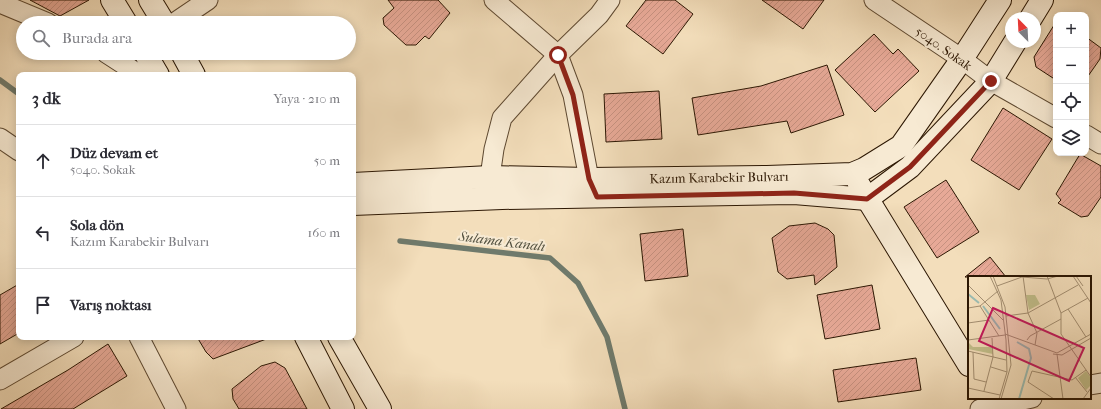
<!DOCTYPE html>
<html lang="tr">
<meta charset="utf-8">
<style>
body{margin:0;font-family:"IM FELL French Canon",serif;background:#f7f7f7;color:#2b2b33}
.controls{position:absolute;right:12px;top:12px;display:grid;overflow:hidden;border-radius:8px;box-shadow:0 2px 10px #0003}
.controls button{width:36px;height:36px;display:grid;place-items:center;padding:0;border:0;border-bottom:1px solid #e1e1e2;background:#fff;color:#2b2b33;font:20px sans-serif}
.compass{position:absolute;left:1005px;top:12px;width:36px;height:36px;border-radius:50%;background:#fff;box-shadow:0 2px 10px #0003;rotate:336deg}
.stop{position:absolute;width:12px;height:12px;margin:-9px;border:3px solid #8f2418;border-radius:50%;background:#fff}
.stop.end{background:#8f2418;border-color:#fff;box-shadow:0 1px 4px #0008}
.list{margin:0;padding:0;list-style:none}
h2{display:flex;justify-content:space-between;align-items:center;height:52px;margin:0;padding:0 16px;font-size:17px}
h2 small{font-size:13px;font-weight:400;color:#7c7c81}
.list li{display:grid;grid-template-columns:26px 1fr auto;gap:12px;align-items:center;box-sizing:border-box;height:72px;padding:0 16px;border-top:1px solid #e1e1e2}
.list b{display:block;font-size:15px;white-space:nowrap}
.list p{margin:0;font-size:13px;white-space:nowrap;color:#7c7c81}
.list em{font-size:13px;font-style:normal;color:#7c7c81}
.icon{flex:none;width:22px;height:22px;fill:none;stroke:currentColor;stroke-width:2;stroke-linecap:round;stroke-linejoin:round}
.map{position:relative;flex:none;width:1101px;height:409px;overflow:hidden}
.search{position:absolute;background:#fff;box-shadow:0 2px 10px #0003;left:16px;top:16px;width:340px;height:44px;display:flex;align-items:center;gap:10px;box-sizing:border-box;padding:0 14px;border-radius:22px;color:#7c7c81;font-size:15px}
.panel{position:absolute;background:#fff;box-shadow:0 2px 10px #0003;left:16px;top:72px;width:340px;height:268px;border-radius:8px}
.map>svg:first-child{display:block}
</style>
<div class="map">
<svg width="1101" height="409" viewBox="0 0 1101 409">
<defs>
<pattern id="building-hatch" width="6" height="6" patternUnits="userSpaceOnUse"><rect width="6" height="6" fill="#e7a997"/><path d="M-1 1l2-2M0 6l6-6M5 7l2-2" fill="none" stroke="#c69180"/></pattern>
</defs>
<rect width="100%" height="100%" fill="#f3debb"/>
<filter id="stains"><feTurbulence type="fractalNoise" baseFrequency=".005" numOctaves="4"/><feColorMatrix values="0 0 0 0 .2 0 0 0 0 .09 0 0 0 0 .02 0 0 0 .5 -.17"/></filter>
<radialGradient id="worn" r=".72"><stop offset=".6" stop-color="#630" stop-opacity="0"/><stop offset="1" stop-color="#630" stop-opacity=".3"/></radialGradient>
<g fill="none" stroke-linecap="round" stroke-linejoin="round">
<!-- stream -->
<g stroke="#6f7a6c" stroke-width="5.5">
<path d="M0,80l19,14"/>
<path d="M400,241l150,17 28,25 29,54 18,72"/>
</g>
</g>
<!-- building -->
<g fill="url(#building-hatch)" stroke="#2c1703">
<path d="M30,0h59l-29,16z"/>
<path d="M388,0h50l12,13 -21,26 -4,-3 -9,9h-10l-22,-20 -1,-7 11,-10z"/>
<path d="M646,0h29l18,14 -30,40 -37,-28z"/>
<path d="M762,0h62l-21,29z"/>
<path d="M1056,22v58l-20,-13 -2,-10z"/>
<path d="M874,34l19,20 5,-5 21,22 -44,41 -40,-42z"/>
<path d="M1086,37l15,11 -1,11 -14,20z"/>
<path d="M827,65l17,50 -53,18 -4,-12 -89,14 -6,-37 69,-12z"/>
<path d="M659,91l3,48 -56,3 -2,-48z"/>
<path d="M1003,108l49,31 -33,51 -48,-30z"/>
<path d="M1080,154l21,12v31l-13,19 -7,1 -23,-14 3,-3 -5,-6z"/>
<path d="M946,180l33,52 -42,26 -33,-51z"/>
<path d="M815,223l13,6 6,6 3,32 -22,18 -1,-10 -27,4 -9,-7 -6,-34 17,-12z"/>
<path d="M683,229l5,47 -43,5 -5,-47z"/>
<path d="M990,257l16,20h-41z"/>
<path d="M19,284v49l-19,11v-49z"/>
<path d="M872,285l8,44 -55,10 -8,-44z"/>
<path d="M197,337h72v1l-56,21 -7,-7z"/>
<path d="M108,344l19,32 -54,33h-72l67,-39z"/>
<path d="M916,358l5,32 -83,12 -5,-32z"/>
<path d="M275,362l10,6 22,41h-68l-6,-10 -1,-10 29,-23z"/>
</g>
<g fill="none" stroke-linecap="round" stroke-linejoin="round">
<!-- street casing -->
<g stroke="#5e4931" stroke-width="21">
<g id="street">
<path d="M494,0l64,55 15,40 16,84 6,13"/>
<path d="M874,0l88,59 29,22 65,37"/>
<path d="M0,3l48,20"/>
<path d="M174,23l34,-23"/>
<path d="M106,53l34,22"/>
<path d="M1086,135l15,9"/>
<path d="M0,138l19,13"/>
<path d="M490,177l4,-28 8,-31 56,-63 41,-40 11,-15"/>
<path d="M139,337l37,72"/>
<path d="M0,380l74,-43"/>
<path d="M1090,385l11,-2"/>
<path d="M980,409l52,-11"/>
</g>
</g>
<!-- secondary casing -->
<g stroke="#2c1703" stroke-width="24">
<g id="secondary">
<path d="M112,0l14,23"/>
<path d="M150,0l14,23"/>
<path d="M1031,18l11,-18"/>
<path d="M145,53l13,22"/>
<path d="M182,53l12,22"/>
<path d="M353,184l137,-7 99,2 178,-2 85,-3 12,-5 37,-23 61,-87 38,-59"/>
<path d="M859,185l110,180"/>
<path d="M353,204l149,-6 292,-5 73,6 43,-32 81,-86 24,-39"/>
<path d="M306,337l37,72"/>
<path d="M339,337l41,72"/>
<path d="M989,398l7,11"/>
</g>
</g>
<!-- street -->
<use href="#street" stroke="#f7ead3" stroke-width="19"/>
<!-- secondary -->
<use href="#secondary" stroke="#f7ead3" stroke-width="22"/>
</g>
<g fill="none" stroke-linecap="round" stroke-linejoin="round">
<!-- route -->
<path stroke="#8f2418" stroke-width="5" d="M558,55l15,40 16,84 8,18 197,-4 73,6 43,-32 81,-86"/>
</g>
<g text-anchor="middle" stroke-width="4" stroke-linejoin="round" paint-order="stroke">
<!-- street labels -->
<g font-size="13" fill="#2c1703" stroke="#f7ead3">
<text transform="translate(944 48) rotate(35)" y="5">5040. Sokak</text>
<text transform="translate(719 177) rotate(-1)" y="5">Kazım Karabekir Bulvarı</text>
</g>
<!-- water labels -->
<g font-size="14" font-style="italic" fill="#535140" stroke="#f7ead3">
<text transform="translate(502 241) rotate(7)" y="5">Sulama Kanalı</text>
</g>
</g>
<!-- overview -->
<g transform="translate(968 276)">
<rect width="123" height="123" fill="#f3debb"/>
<path d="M58,19h9l5,9 -11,6zM0,66l5,5h19l1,7 -25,-5zM118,95l5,7v7l-5,5 -8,-12z" fill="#c2bf8b"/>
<path fill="none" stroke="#9bbcb2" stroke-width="2" d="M0,18l11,9M15,30l17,23M49,66l12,7 2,9 -12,41"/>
<path fill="none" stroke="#a38e71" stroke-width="1" d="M22,0l11,24 5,40 1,32 -8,27M25,0l12,31 6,58 -10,34M55,0l5,37 9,20 -2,12M79,0l14,37v21l30,43M105,0l18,27M108,0l7,10M0,9l35,35M29,10l25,-9 25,2 11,-3M12,30l19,30M12,30l18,-15M0,32l12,-2M100,33l18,28M93,37l27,-15M38,40l22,-3 50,-28M0,47l21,-3M37,58l52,19 34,-19M0,64l37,-5M59,64l3,-4 31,-17M0,75l38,9M5,76l1,27 12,3M85,78l9,1 29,-17M89,78l6,45M23,91l16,5M107,101l12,15M0,112l32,7M16,115l9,-34 -1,-19M86,123l-26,-17 4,-11 40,9 14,-10M115,123l8,-11"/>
<path fill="#c2185b" fill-opacity="0.15" stroke="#c2185b" stroke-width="2" d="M25,32l91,40 -15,33 -90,-40z"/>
<rect width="123" height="123" fill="none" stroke="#2c1703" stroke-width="2"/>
</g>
<rect width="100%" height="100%" filter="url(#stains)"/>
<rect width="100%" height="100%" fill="url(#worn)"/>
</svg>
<div class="controls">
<button>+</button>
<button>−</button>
<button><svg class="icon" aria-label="locate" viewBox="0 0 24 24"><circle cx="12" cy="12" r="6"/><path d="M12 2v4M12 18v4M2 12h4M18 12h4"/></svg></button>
<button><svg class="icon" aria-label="layers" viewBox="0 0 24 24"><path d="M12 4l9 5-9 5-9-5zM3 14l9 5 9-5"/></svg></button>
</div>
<svg class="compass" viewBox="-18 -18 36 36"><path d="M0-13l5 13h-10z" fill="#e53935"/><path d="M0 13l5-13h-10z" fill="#7c7c81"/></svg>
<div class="stop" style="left:558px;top:55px"></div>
<div class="stop end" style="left:991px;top:81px"></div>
<div class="search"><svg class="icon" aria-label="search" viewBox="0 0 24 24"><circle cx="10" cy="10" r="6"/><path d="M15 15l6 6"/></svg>Burada ara</div>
<section class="panel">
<h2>3 dk<small>Yaya · 210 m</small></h2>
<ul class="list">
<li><svg class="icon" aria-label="ahead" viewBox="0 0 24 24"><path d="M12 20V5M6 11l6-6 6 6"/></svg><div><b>Düz devam et</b><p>5040. Sokak</p></div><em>50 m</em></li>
<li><svg class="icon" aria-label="left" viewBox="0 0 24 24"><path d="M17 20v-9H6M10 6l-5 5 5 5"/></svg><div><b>Sola dön</b><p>Kazım Karabekir Bulvarı</p></div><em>160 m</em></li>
<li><svg class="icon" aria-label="arrive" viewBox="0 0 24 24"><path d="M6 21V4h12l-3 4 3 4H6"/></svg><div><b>Varış noktası</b></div></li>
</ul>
</section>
</div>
